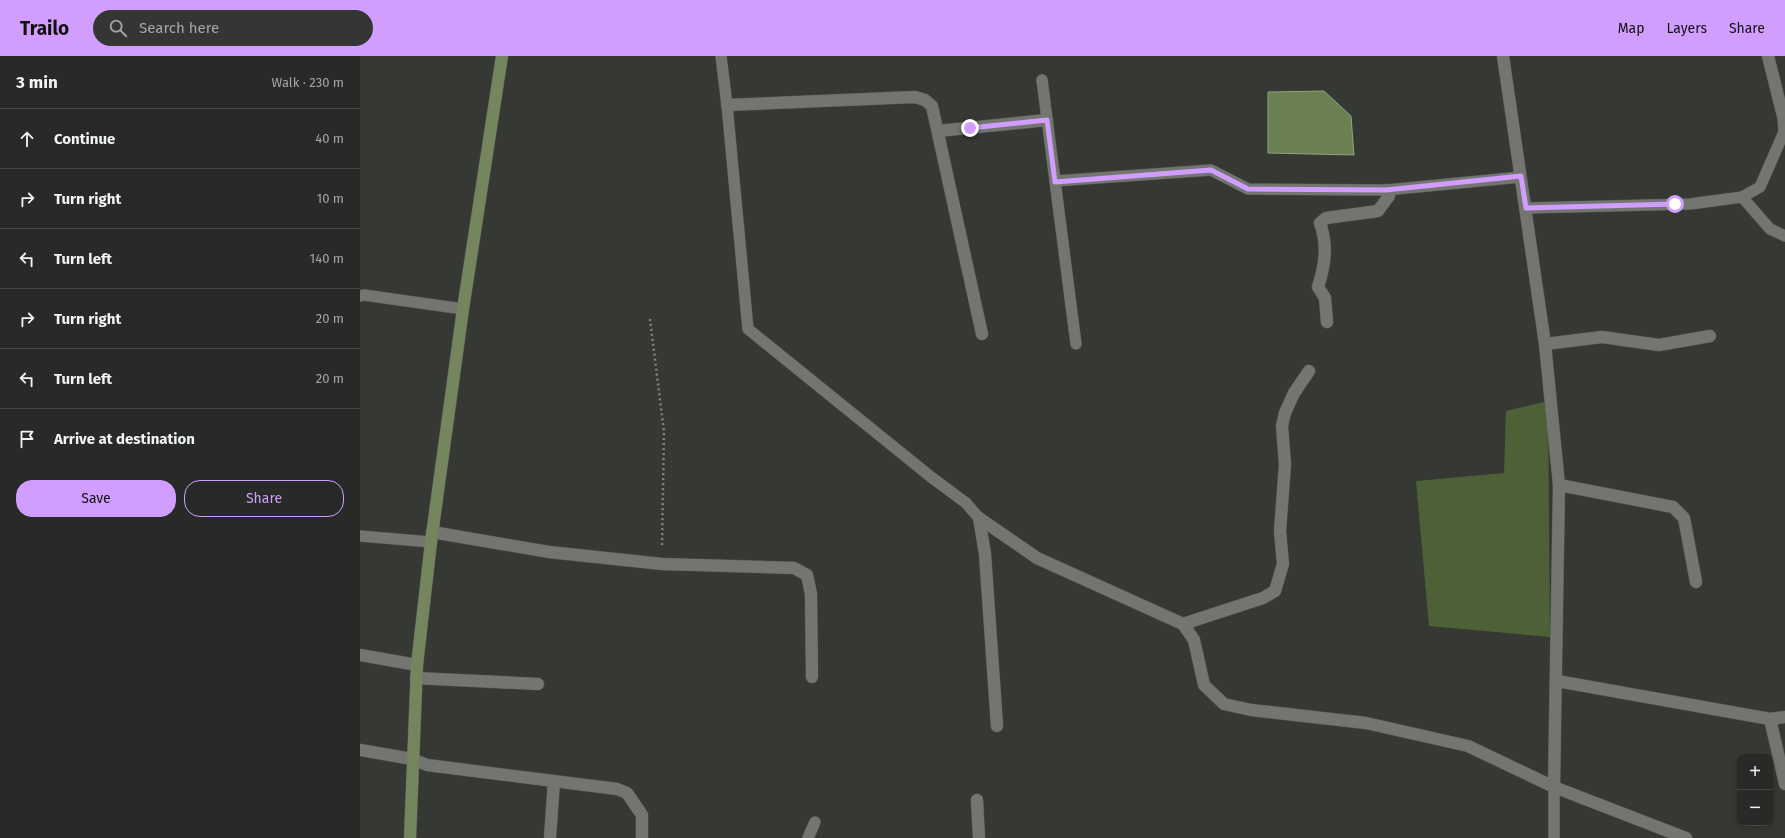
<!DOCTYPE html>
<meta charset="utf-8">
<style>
body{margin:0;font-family:"Fira Sans",sans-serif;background:#343633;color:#f1f3f6}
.controls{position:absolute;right:12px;bottom:12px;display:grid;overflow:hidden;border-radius:8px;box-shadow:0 2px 6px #0003}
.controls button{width:36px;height:36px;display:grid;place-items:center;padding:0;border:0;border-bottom:1px solid #444644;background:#282a27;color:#f1f3f6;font:20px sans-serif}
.stop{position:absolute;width:12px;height:12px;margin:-9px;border:3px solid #d19dfe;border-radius:50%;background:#fff}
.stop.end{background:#d19dfe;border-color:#fff;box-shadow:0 1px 4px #0008}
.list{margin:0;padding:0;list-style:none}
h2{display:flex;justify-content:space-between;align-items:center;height:52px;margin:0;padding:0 16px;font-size:17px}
h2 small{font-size:13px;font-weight:400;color:#a5a7a7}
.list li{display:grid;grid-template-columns:26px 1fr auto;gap:12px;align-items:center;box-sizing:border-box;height:60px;padding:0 16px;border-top:1px solid #444644}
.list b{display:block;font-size:15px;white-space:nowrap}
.list em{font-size:13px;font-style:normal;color:#a5a7a7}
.actions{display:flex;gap:8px;padding:12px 16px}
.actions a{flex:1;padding:9px 0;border:1px solid #d19dfe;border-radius:16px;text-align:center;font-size:14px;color:#d19dfe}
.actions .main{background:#d19dfe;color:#111}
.icon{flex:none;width:22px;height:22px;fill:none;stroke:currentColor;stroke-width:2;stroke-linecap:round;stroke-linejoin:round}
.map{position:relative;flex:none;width:1425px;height:782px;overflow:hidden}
header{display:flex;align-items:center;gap:24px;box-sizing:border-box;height:56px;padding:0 20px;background:#d19dfe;color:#111}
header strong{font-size:19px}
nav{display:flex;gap:22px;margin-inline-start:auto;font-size:14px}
.search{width:280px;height:36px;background:#343633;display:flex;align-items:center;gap:10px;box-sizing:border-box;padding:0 14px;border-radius:22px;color:#a5a7a7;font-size:15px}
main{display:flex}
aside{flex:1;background:#282a27}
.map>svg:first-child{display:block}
</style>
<header>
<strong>Trailo</strong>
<div class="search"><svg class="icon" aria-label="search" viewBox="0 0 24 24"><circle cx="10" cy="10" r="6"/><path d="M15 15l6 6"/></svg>Search here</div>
<nav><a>Map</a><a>Layers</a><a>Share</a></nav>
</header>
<main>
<aside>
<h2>3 min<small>Walk · 230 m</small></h2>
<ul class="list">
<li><svg class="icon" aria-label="ahead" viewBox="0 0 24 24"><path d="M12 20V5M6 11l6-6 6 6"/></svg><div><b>Continue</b></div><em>40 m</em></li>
<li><svg class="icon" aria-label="right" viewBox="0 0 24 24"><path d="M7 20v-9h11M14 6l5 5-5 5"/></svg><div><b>Turn right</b></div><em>10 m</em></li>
<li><svg class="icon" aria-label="left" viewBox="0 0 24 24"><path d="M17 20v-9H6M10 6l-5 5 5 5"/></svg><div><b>Turn left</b></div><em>140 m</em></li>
<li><svg class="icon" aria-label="right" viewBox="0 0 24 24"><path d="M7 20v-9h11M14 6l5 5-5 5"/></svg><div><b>Turn right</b></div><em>20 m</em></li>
<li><svg class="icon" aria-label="left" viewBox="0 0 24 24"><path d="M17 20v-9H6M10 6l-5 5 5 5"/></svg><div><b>Turn left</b></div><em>20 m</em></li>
<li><svg class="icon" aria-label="arrive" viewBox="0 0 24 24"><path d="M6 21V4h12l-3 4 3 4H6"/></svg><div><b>Arrive at destination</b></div></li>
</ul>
<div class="actions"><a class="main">Save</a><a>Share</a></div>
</aside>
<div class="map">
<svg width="1425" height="782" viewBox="0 0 1425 782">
<rect width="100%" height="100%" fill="#363834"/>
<!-- green -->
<path fill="#4e6136" d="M1188,345l2,236 -121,-11 -13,-145 88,-8 2,-62z"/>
<!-- water -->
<path fill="#6a8050" stroke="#93a381" d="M964,35l27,25 3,39 -86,-2v-61z"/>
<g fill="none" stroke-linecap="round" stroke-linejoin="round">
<!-- lane casing -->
<g stroke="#555754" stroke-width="12">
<g id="lane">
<path d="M361,0l6,49 21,224 183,148 35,26 13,15"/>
<path d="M682,24l34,264"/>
<path d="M695,125l156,-11 37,19 138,1 135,-13"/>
<path d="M1382,141l28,32 15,7"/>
<path d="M1166,152l164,-4 52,-7 18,-10 24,-55 -1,-16"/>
<path d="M0,240l4,-1 99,14"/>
<path d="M0,480l71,6"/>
<path d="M448,782l7,-16"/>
<path d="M1194,782v-51"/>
</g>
</g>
<!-- street casing -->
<g stroke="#555754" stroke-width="13">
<g id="street">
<path d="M1143,0l42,288 14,141 -5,302"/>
<path d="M1408,0l15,60"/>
<path d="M367,49l188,-8 10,3 7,6 50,228"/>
<path d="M578,75l109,-11"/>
<path d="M967,266l-2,-24 -7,-11c7,-22 10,-42 2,-64l6,-5 52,-7 11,-15 -3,-6"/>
<path d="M1185,288l57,-7 57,8 51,-9"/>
<path d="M1199,429l114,22 11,11 12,64"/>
<path d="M619,462l58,40 146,66 11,16 10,45 20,19 27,6 115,13 102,23 86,41 132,51"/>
<path d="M619,462l6,36 12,172"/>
<path d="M72,476l117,20 113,12 132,4 13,7 4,19 1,83"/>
<path d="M823,568l80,-26 12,-7 8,-27 -3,-33 5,-67 -3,-38 3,-13 9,-20 15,-22"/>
<path d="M0,599l57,10"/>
<path d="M56,622l122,6"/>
<path d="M1197,625l213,38 15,65"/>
<path d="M1410,663l15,-2"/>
<path d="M0,694l52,9 15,6 190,24 10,4 15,22v23"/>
<path d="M617,744l2,38"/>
<path d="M190,782l4,-57"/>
</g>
</g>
<!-- secondary casing -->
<g stroke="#555754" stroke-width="13">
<path id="secondary" d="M50,782l7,-173 14,-123 32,-233 39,-253"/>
</g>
<!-- path -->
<path stroke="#838581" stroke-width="2.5" stroke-dasharray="2 3" stroke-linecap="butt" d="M290,263l14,113 -2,115"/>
<!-- lane -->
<use href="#lane" stroke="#737571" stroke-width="11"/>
<!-- street -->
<use href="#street" stroke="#737571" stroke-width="12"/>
<!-- secondary -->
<use href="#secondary" stroke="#75855d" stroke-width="12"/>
</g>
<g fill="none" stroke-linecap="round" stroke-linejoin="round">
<!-- route -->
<path stroke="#d19dfe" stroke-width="5" d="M610,72l77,-8 8,62 156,-12 37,19 138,1 135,-14 5,32 149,-4"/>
</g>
</svg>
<div class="controls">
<button>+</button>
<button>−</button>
</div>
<div class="stop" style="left:1315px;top:148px"></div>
<div class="stop end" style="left:610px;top:72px"></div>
</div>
</main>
